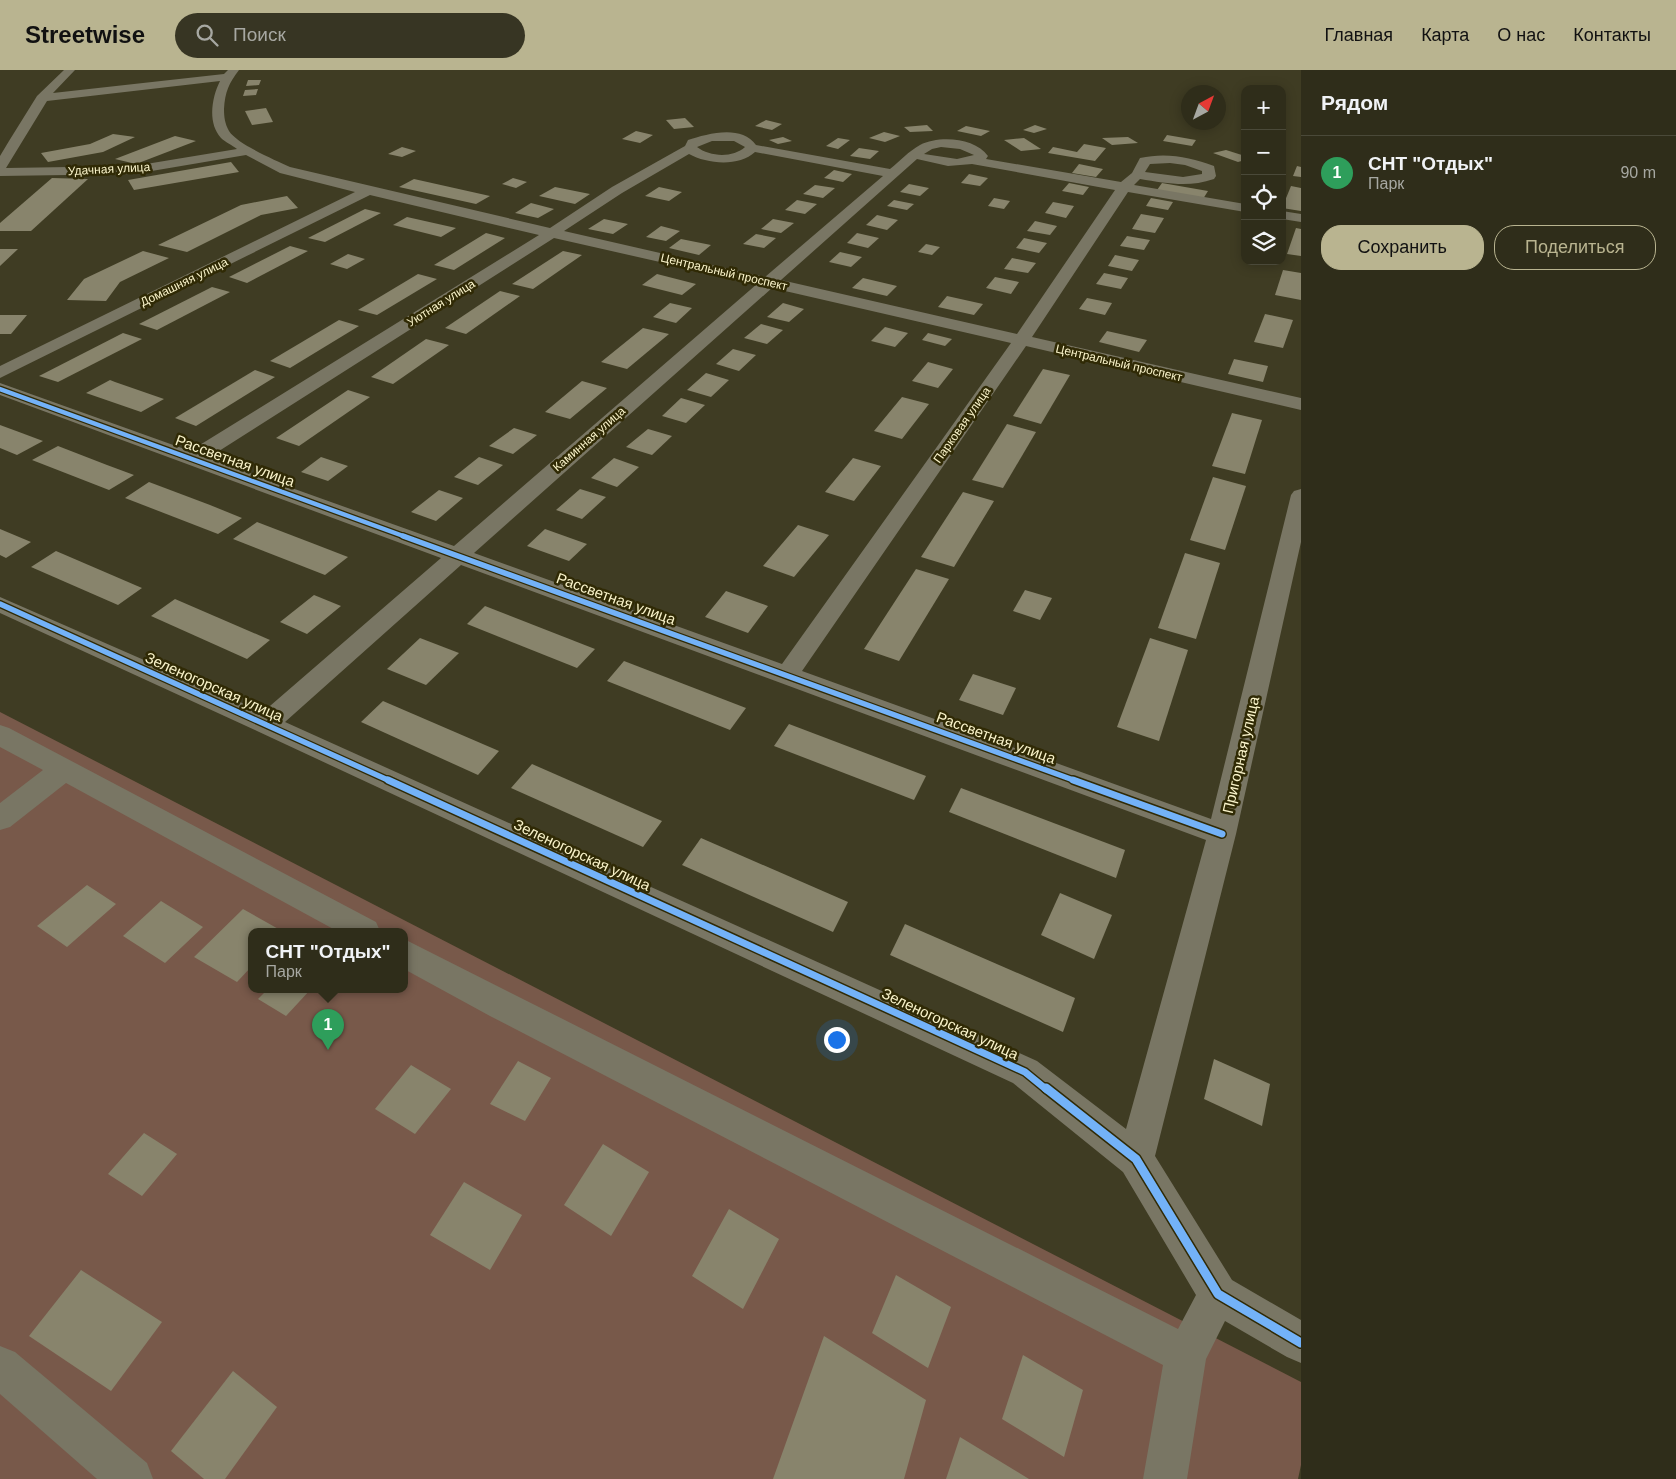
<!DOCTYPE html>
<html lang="ru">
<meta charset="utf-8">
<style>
body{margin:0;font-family:Helvetica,sans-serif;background:#373523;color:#f1f3f6}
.controls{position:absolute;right:15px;top:15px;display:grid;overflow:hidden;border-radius:10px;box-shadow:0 2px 12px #0003}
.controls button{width:45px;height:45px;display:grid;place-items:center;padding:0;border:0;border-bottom:1px solid #4a4939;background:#2f2d1a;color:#f1f3f6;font:25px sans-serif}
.compass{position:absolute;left:1181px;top:15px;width:45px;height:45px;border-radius:50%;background:#2f2d1a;box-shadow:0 2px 12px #0003;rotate:41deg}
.you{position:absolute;left:836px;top:969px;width:18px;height:18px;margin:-12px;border:4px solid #fff;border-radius:50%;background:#1a73e8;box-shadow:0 0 0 8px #1a73e833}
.badge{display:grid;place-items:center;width:32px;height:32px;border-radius:50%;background:#b9b490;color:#fff;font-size:16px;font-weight:700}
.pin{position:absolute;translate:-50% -41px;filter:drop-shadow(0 1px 2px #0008)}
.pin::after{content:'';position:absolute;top:26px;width:18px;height:15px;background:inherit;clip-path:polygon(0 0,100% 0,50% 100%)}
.popup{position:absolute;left:248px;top:858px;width:160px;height:65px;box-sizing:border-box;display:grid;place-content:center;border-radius:10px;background:#2f2d1a;filter:drop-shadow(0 1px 4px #0005);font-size:16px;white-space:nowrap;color:#a7a8a2}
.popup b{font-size:19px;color:#f1f3f6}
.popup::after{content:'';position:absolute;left:50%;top:100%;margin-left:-10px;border:10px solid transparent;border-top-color:#2f2d1a}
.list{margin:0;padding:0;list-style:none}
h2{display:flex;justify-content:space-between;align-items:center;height:65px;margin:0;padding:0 20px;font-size:21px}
h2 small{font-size:16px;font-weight:400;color:#a7a8a2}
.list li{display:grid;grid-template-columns:32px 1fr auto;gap:15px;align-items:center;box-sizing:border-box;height:75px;padding:0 20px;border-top:1px solid #4a4939}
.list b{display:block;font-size:19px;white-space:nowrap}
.list p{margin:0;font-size:16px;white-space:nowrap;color:#a7a8a2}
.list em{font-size:16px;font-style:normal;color:#a7a8a2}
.actions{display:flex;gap:10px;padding:15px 20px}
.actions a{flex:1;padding:11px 0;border:1px solid #b9b490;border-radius:20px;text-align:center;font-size:18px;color:#b9b490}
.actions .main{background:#b9b490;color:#111}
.icon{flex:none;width:28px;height:28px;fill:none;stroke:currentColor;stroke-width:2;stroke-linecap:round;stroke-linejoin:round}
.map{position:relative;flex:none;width:1301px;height:1409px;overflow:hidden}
header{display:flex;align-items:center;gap:30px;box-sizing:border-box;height:70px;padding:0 25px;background:#b9b490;color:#111}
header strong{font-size:24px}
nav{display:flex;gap:28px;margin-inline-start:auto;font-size:18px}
.search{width:350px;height:45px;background:#373523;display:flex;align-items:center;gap:12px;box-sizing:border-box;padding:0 18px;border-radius:28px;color:#a7a8a2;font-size:19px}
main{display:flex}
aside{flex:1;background:#2f2d1a}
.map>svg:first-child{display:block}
</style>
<header>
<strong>Streetwise</strong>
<div class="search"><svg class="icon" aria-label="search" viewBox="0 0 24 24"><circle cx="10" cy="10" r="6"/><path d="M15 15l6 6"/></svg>Поиск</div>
<nav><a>Главная</a><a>Карта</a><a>О нас</a><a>Контакты</a></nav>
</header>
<main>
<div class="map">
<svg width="1301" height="1409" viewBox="0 0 1301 1409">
<rect width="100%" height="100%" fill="#3f3c23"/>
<!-- green -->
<path fill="#78594a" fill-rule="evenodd" d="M0,642l1301,670v83l-3,14h-1298zM252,861h152v58h-152z"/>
<!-- building -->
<g fill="#88846c">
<path d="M248,10h13l-2,5 -13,1z"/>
<path d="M258,19l-2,6 -13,1 2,-6z"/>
<path d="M266,38l7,14 -21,3 -7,-14z"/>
<path d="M685,48l9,9 -20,2 -8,-9z"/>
<path d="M766,50l16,4 -10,6 -17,-4z"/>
<path d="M927,55l6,6 -23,1 -6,-5z"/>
<path d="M1035,55l12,4 -13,4 -11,-3z"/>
<path d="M966,56l24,5 -9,5 -24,-5z"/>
<path d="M636,61l17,4 -13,8 -18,-4z"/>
<path d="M884,62l16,4 -15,6 -16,-4z"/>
<path d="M113,64l22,3 -32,15 -55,10 -7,-9 49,-9z"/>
<path d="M1167,65l29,5 -4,6 -29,-5z"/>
<path d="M175,66l21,5 -60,23 -21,-5z"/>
<path d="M783,67l9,4 -14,3 -9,-4z"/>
<path d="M1128,67l10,6 -26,2 -10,-7z"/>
<path d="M838,68l12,2 -12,9 -12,-3z"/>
<path d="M1024,68l17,11 -20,2 -17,-11z"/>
<path d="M1084,74l22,4 -11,13 -47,-8 5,-6 24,5z"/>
<path d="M402,77l14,4 -14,6 -14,-3z"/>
<path d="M859,78l20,3 -9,8 -20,-3z"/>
<path d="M1226,80l19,6v4l-7,2 -25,-9z"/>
<path d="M231,92l8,10 -105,18 -6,-10z"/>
<path d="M1079,94l24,5 -7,8 -24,-4z"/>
<path d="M1297,96l4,1v10l-8,-1z"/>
<path d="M834,100l18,4 -9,8 -19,-4z"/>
<path d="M969,104l19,4 -8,8 -19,-3z"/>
<path d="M52,108l36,1 -57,52h-31v-8z"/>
<path d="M513,108l14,4 -11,6 -14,-4z"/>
<path d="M414,109l76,17 -14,8 -77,-17z"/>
<path d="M1069,113l20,4 -6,8 -21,-4z"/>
<path d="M1162,113l46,8 -5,8 -46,-9z"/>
<path d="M909,114l20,4 -9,8 -20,-4z"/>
<path d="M815,115l20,3 -12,10 -20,-4z"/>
<path d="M1291,116l10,2v23l-19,-3z"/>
<path d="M555,117l35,7 -15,10 -36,-8z"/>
<path d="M659,117l23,5 -13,9 -24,-5z"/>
<path d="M287,126l11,12 -37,7 -74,37 -29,-7 83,-40z"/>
<path d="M994,128l16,3 -6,8 -16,-3z"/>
<path d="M1151,128l22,4 -5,8 -22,-4z"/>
<path d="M797,130l20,4 -12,10 -20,-4z"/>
<path d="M894,130l20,4 -7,6 -20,-4z"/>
<path d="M1053,132l21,4 -8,12 -21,-5z"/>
<path d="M531,133l23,6 -16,9 -23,-5z"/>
<path d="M365,139l16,4 -56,29 -17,-4z"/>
<path d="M1141,144l23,4 -9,15 -23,-4z"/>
<path d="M877,145l21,5 -11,10 -21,-5z"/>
<path d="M407,147l49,11 -15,9 -48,-12z"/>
<path d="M604,149l24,5 -15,10 -25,-5z"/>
<path d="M773,149l21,4 -13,10 -20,-4z"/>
<path d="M1035,151l22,5 -7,9 -23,-4z"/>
<path d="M661,156l19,5 -14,10 -20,-4z"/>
<path d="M1296,158l5,1v27l-14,-2z"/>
<path d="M486,163l19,5 -51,32 -20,-5z"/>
<path d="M857,163l22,5 -11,10 -21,-5z"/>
<path d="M756,164l20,4 -12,10 -21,-4z"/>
<path d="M1127,166l23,4 -6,10 -24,-4z"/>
<path d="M1024,168l23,5 -8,10 -23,-5z"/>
<path d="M681,169l30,6 -12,10 -30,-7z"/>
<path d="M926,174l14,3 -8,8 -14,-3z"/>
<path d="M290,176l18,5 -61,32 -18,-6z"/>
<path d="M0,179h18l-18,17z"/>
<path d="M143,181l26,7 -49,24 -14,19 -39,-1 17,-21z"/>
<path d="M563,181l19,4 -49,34 -21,-5z"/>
<path d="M840,182l22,5 -11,10 -22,-5z"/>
<path d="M348,184l17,5 -18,10 -17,-5z"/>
<path d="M1115,185l24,5 -7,11 -24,-5z"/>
<path d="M1012,188l24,5 -8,10 -24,-4z"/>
<path d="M1283,200l18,3v27l-26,-5z"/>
<path d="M1104,203l24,5 -7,11 -25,-5z"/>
<path d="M418,204l19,5 -60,36 -19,-5z"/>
<path d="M657,204l39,10 -14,11 -40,-10z"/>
<path d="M995,207l24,5 -8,12 -25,-6z"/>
<path d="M863,208l34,8 -10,10 -35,-8z"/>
<path d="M212,217l18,5 -73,38 -18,-6z"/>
<path d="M500,221l20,5 -54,38 -21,-6z"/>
<path d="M947,226l36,8 -9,11 -36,-8z"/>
<path d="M1087,228l25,5 -7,12 -26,-6z"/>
<path d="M670,233l22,5 -16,15 -23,-6z"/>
<path d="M783,233l21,6 -15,13 -22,-5z"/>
<path d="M1265,244l28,6 -10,28 -29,-6z"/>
<path d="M0,245h27l-16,19h-11z"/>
<path d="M339,250l20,6 -69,42 -20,-7z"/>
<path d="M761,254l22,6 -16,14 -23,-6z"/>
<path d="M885,257l23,6 -13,14 -24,-6z"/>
<path d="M643,258l26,6 -42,35 -26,-7z"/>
<path d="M1107,261l40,9 -8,12 -40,-10z"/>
<path d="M123,263l19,6 -84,43 -19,-6z"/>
<path d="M928,263l24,6 -7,7 -23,-6z"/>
<path d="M426,269l23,6 -56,39 -22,-7z"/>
<path d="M733,279l23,6 -17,16 -23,-7z"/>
<path d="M1234,289l34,7 -5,16 -35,-8z"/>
<path d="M928,292l25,7 -15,19 -26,-7z"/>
<path d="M1043,299l27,6 -29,49 -28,-8z"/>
<path d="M255,300l20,7 -79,49 -21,-8z"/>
<path d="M706,303l23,7 -18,17 -24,-7z"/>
<path d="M110,310l5,2 49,17 -23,13 -55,-19z"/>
<path d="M582,311l25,7 -37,31 -25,-7z"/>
<path d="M348,320l22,7 -71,49 -23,-8z"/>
<path d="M902,327l27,7 -27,35 -28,-8z"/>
<path d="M681,328l24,7 -19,18 -24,-7z"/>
<path d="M1232,343l30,7 -17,54 -33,-8z"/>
<path d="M1007,354l29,8 -33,56 -31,-8z"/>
<path d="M0,355l19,7 24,9 -26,14 -17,-7z"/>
<path d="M514,358l23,7 -24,19 -24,-8z"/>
<path d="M648,359l24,7 -20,19 -26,-8z"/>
<path d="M58,376l49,19 27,10 -25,15 -77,-30z"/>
<path d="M321,387l27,9 -20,15 -27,-9z"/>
<path d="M479,387l24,8 -25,20 -24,-8z"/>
<path d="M614,388l25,9 -22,20 -26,-9z"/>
<path d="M853,388l28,8 -27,35 -29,-9z"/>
<path d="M1213,407l33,9 -21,64 -35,-10z"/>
<path d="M149,412l61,23 32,13 -24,16 -93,-36z"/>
<path d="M580,419l26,8 -24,22 -26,-9z"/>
<path d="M439,420l24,8 -27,23 -25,-9z"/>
<path d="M963,422l31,9 -40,66 -33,-10z"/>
<path d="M257,452l60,23 31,12 -23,18 -92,-36z"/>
<path d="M798,455l31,10 -35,42 -31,-11z"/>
<path d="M0,459l31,13 -25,16 -6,-3z"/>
<path d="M545,459l42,15 -18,17 -42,-15z"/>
<path d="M56,481l86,37 -24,17 -87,-38z"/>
<path d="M1185,483l35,10 -24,76 -38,-11z"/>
<path d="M916,499l33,10 -50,82 -35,-12z"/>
<path d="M1025,520l27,8 -12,22 -27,-9z"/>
<path d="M726,521l42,15 -20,27 -43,-16z"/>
<path d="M314,525l27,11 -34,28 -27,-12z"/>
<path d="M175,529l95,41 -23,19 -96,-43z"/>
<path d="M485,536l110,43 -18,19 -110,-44z"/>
<path d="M420,568l39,15 -33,32 -39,-16z"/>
<path d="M1150,568l38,12 -29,91 -42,-14z"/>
<path d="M624,591l122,47 -16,22 -123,-49z"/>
<path d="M973,604l43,14 -13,27 -44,-15z"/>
<path d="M383,631l116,50 -21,24 -117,-53z"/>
<path d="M789,654l137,52 -12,24 -140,-54z"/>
<path d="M532,694l130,57 -19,26 -132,-59z"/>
<path d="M961,718l164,62 -9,28 -167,-66z"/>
<path d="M701,768l147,64 -15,30 -151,-67z"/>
<path d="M87,815l29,19 -49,43 -30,-21z"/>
<path d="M1060,823l52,22 -18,44 -53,-24z"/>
<path d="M161,831l42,26 -38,36 -42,-27z"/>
<path d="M243,839l39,22h-30v35l-15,16 -43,-25z"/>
<path d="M905,854l170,74 -12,34 -173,-77z"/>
<path d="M268,919h43l-25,27 -28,-17z"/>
<path d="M1214,989l56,25 -8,42 -58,-27z"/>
<path d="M518,991l33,17 -26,43 -35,-17z"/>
<path d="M411,995l40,24 -36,45 -40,-25z"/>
<path d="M144,1063l33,21 -35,42 -34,-22z"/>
<path d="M603,1074l46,28 -38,64 -47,-31z"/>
<path d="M464,1112l58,33 -32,55 -60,-35z"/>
<path d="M729,1139l50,30 -36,70 -51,-33z"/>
<path d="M81,1200l81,52 -51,69 -82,-55z"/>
<path d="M896,1205l55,32 -23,61 -56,-35z"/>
<path d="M824,1266l102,64 -22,79h-131z"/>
<path d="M1023,1285l60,35 -19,67 -62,-38z"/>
<path d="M233,1301l44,36 -52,72h-21l-33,-28z"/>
<path d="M960,1367l69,42h-83z"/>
</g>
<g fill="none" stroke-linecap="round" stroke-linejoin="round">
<!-- minor -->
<g fill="#797664" fill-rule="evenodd">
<path d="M64,0h11l-22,23 171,-19 4,-4h11c-10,13 -14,22 -15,39 0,8 1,15 5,22 8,13 46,29 61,36l260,61 62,-41 73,-41 3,-6c19,-6 53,-16 68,5l134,24c10,-8 19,-18 30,-24 20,-10 55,-7 68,11l-2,3 135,23 11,-9 8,-15c26,-6 50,-1 74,8l2,10 -2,3c-26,9 -48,4 -74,0l-6,6 111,19v8l-117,-20 -96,145 269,61v12l-275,-64 -224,325 409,148 80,-324 3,-4 7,-2v53l-65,292 -81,322 77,124 69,40v43l-14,-6 -62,-36 -19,38 -19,120h-44l20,-114 -673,-349 -86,-47v-30l774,390 18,-34 -73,-123 -110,-89 -756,-352 -257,-118v-16l263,115 178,-154 -441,-163v-12l190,68 349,-216 -169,-40 -370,183v-12l355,-174 -75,-19 -34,-18 -112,19 -134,2v-20l9,-15 28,-45zM220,11c-8,16 -13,42 1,57 4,4 11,7 16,11l-103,17 -128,2 41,-67zM712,71h22l11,6c-12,11 -35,10 -48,0zM941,77l19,2 14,6 -17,4 -33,-5 8,-5zM755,82l128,24 -118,101 -201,-46 58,-38 67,-39c18,10 50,13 66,-2zM917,89l31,7 24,-2 143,26 -98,144 -236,-54zM1170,93l15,2 17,6v3l-19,3 -38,-5 5,-8zM554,168l203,46 -303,262 -246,-88zM772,218l239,55 -229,321 -308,-111zM461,495l745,275 -80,289 -89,-68 -752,-339z"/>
<path d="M1282,141l19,3v8l-19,-3z"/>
<path d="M0,655l9,3 367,194 4,9h-43l-271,-148 -56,44 -10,3v-27l43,-33 -43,-23z"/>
<path d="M0,1276l15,6 132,111 6,16h-56l-97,-85z"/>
</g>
<!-- cycleway-far3 casing -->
<g stroke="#302a05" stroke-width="7">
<path id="cycleway-far3" d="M0,319l406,148"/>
</g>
<!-- cycleway-far2 casing -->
<g stroke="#302a05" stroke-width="8">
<g id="cycleway-far2">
<path d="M403,466l673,245"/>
<path d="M0,534l390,177"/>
</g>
</g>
<!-- cycleway-far1 casing -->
<g stroke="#302a05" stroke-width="10">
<g id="cycleway-far1">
<path d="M388,710l637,292 22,18"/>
<path d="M1073,710l149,54"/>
</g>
</g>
<!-- cycleway casing -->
<g stroke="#302a05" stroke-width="12">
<path id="cycleway" d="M1046,1018l90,71 82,135 83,49"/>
</g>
<!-- cycleway-far3 -->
<use href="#cycleway-far3" stroke="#73b2f8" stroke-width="4.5"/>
<!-- cycleway-far2 -->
<use href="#cycleway-far2" stroke="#73b2f8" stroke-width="5.5"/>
<!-- cycleway-far1 -->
<use href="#cycleway-far1" stroke="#73b2f8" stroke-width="7"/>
<!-- cycleway -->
<use href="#cycleway" stroke="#73b2f8" stroke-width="9"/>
</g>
<g text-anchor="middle" stroke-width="5" stroke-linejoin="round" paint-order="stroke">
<!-- far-street labels -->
<g font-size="12" fill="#faf4cb" stroke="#302a05">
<text transform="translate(109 99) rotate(-3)" y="4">Удачная улица</text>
<text transform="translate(724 202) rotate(13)" y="4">Центральный проспект</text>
<text transform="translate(184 212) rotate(-26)" y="4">Домашняя улица</text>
<text transform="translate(441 233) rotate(-32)" y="4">Уютная улица</text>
<text transform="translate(1119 293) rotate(13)" y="4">Центральный проспект</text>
<text transform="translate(962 355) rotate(-55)" y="4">Парковая улица</text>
<text transform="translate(589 369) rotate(-41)" y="4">Каминная улица</text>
</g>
<!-- street labels -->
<g font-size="15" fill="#faf4cb" stroke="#302a05">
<text transform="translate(235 391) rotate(20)" y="5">Рассветная улица</text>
<text transform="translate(616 529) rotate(20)" y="5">Рассветная улица</text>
<text transform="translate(214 617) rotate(24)" y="5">Зеленогорская улица</text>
<text transform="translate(996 668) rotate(20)" y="5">Рассветная улица</text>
<text transform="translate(1241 685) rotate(-77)" y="5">Пригорная улица</text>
<text transform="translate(582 785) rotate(25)" y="5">Зеленогорская улица</text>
<text transform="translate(950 954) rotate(25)" y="5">Зеленогорская улица</text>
</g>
</g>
</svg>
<div class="controls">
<button>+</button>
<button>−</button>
<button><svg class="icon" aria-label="locate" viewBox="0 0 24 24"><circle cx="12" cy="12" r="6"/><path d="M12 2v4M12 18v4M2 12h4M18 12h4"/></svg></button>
<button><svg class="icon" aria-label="layers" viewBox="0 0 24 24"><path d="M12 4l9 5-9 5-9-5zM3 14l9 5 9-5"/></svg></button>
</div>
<svg class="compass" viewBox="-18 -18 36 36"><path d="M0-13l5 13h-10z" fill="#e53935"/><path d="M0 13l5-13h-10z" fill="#a7a8a2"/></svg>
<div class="you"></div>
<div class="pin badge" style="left:328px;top:980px;background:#2e9e5b">1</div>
<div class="popup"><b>СНТ &quot;Отдых&quot;</b>Парк</div>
</div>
<aside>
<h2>Рядом<small></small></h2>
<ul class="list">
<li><span class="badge" style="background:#2e9e5b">1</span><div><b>СНТ &quot;Отдых&quot;</b><p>Парк</p></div><em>90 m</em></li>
</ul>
<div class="actions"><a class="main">Сохранить</a><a>Поделиться</a></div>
</aside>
</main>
